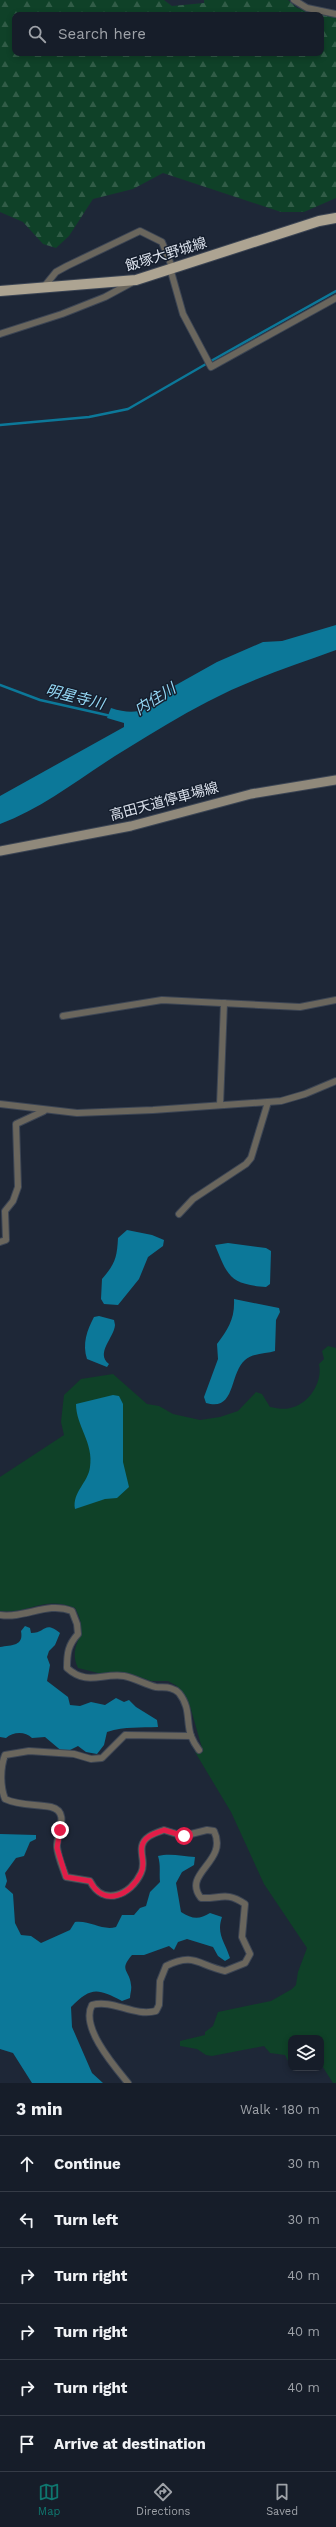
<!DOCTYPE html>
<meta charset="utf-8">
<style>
body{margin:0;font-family:"Work Sans","Noto Sans JP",sans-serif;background:#232a35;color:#f1f3f6}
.controls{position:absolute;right:12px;bottom:12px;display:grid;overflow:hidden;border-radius:8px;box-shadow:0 2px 6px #0003}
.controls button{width:36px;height:36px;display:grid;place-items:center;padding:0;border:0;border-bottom:1px solid #353b46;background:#161d29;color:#f1f3f6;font:20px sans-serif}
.stop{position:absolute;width:12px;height:12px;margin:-9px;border:3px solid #e11d48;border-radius:50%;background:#fff}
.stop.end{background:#e11d48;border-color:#fff;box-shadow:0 1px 4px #0008}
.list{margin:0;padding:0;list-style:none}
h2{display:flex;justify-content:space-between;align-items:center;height:52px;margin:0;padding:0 16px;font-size:17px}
h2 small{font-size:13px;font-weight:400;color:#9ea2a8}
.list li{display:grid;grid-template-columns:26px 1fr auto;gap:12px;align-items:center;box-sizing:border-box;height:56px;padding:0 16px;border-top:1px solid #353b46}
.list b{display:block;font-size:15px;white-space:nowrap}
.list em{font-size:13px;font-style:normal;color:#9ea2a8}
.icon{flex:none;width:22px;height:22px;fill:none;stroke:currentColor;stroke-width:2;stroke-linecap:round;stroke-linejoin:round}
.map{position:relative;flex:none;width:336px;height:2083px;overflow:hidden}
.search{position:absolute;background:#161d29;box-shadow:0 2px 6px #0003;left:12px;right:12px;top:12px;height:44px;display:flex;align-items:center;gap:10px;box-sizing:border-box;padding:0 14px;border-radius:8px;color:#9ea2a8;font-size:15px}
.sheet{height:388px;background:#161d29}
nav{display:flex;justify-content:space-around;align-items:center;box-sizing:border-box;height:56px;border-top:1px solid #353b46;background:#161d29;font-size:11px;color:#9ea2a8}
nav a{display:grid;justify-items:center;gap:2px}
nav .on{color:#0f766e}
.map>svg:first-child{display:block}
</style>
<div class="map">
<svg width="336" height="2083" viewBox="0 0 336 2083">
<defs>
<pattern id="forest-firs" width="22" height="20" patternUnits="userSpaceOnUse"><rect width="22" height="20" fill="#0f4128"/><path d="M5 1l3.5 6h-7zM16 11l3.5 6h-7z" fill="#315c47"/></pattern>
</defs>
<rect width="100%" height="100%" fill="#1e2737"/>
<!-- green -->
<path fill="#0f4128" d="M328,1346l8,2v735h-3l-12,-19v-26h-30v23h-3l-3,-6 -15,-2 -6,-7 -52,10 -6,-1 -9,-6 -17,-3v-5l25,-6v-3l8,-6 5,-14 53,-11 21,-12 4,-4 2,-13 9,-24 -43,-64 -33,-72 -36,-60 7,-4 -12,-42 -13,-20 -9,-5h-17l-23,-8h-30l-20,-5c-12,-25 14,-31 -3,-60 -32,-13 -47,7 -75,3v-134l64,-42 -3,-13 3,-27 17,-16 32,-5 34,30 12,2 14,8 27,6 20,-3 18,-6 18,-19 6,2 8,13c6,1 14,3 20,1 19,-4 33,-26 29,-44l5,-5 -2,-8z"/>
<!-- forest -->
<path fill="url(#forest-firs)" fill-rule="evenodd" d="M0,0h164l8,6 32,-3v-3h84l9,8 39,9v181l-32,14h-23l-118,-39 -30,16 -40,10 -24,37 -13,12 -13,-4 -20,-22 -23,-10zM15,15h306v38h-306z"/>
<!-- water -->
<g fill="#0c7899">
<path d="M336,625v25c-44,16 -88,30 -129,52 -27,14 -53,30 -79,46 -42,25 -82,59 -128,76v-28l124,-69v-4l-17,-5 4,-10c21,7 33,4 51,-7l5,-11 50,-28 46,-20 19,-1z"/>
<path d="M127,1230l25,5 12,5 -1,6 -15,11 -9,22 -21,26 -14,-1 -3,-5 1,-20c13,-15 15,-21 16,-41z"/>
<path d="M228,1243l38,5 5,3 -1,33 -4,3c-36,-3 -38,-10 -51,-42z"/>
<path d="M234,1299l45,9 1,4 -4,8 -1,31c-9,3 -23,2 -30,9 -16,14 -9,52 -39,43l-2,-6 14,-38 -1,-15c11,-15 18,-25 17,-45z"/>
<path d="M99,1316l15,4 1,5c-1,13 -20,28 -6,39l-2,3 -20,-8c-5,-15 0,-29 7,-42z"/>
<path d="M113,1395l6,1 4,8v58l6,25 -12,11 -12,1 -30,10c-3,-17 13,-26 15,-42 4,-24 -14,-41 -14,-63z"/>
<path d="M25,1626l5,2 1,5c15,0 13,-13 29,0l-5,12 -6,6 -2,6 3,8 -3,16 21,16 2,8 10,1 11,-4 14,3 11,-7 8,4 5,-2 7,7 21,13 1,7c-18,1 -32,-1 -51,5l-3,13 -7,9 -11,-2 -8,-6 -14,7 -19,-16 -13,1c-7,-7 -19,-6 -26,0l-6,-1v-90c12,-2 24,-1 21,-16z"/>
<path d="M0,1834l36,1v4l-6,3 -6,14 -8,2 -11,15 2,8 -2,6 8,7 2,29 6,12 10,1 10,7 29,-13 5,-8c15,-2 27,9 41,5l6,-12h12l6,-7 6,-2 4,-14 10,-10c-1,-10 1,-16 -2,-26 11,-3 25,0 37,1l-1,8 -12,7 -6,11 5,29c11,7 18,8 29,1l12,4c-6,17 3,25 8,41l-5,3 -7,-5 -5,-9 -26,-8 -9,3 -4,8 -5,-4 -25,9h-12c-14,16 -2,15 -1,30 1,4 -1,9 -1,13l-8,3c-25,-13 -31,-14 -51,6l1,20 20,46 11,10h-71l-19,-30 -13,-4z"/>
</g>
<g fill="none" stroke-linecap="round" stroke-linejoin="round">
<!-- stream -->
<g stroke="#0c7899" stroke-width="2.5">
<path d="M211,361l125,-70"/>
<path d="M0,425l89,-8 39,-8 78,-45"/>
<path d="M0,685l40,15 71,16"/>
</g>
<!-- minor casing -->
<g stroke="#3c4554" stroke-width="8">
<g id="minor">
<path d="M294,0l13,8 29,6"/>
<path d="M170,268l13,46 28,53 125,-69"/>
<path d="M43,288l13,-16 11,-6 73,-35 22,11 10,25"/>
<path d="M0,334l62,-20 43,-17 26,-14"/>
<path d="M63,1016l99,-16 138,7 36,-7"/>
<path d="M0,1104l77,9 76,-3 128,-9 24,-7 31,-13"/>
<path d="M220,1105l4,-102"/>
<path d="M179,1214l14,-15 53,-35 5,-6 17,-56"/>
<path d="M0,1242l6,-2 -1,-29 8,-10 5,-14 -2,-63 28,-13"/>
<path d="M0,1615c25,4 47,-14 72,-4l5,13 1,10c-10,11 -11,19 -11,34 20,18 34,5 57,8 11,2 22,9 32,11 9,1 16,-1 23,6 12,15 7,28 12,43 2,5 5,10 8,14"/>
<path d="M128,2083c-14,-17 -48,-56 -36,-78 21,-6 42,12 64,6l3,-6 1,-24 6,-15c28,-14 32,-1 59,5l20,-8 5,-9 -8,-17 3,-33c-19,-13 -24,-5 -44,-6 -20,-25 28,-36 13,-67l-7,-1 -24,6 -19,-6c-8,3 -20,6 -22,16 -2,9 4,17 -1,27 -10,22 -38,34 -51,8l-24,-4c-3,-9 -8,-20 -9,-30 -1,-13 14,-35 -6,-40 -16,-3 -31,-1 -46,-8 -5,-13 -5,-31 0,-44l24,-4 45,3 17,5 11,-1 23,-23 66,1"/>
</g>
</g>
<!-- secondary casing -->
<g stroke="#3c4554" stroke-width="11">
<path id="secondary" d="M0,851l131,-25 120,-32 85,-14"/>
</g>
<!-- primary casing -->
<g stroke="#3c4554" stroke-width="12">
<path id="primary" d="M0,291l136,-11 183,-59 17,-3"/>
</g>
<!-- minor -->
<use href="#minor" stroke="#6a665d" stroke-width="6"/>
<!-- secondary -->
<use href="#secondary" stroke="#90897b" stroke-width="9"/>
<!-- primary -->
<use href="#primary" stroke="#ada492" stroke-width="10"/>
</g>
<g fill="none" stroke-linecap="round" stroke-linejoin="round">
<!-- route -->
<path stroke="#e11d48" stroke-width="5" d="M60,1830l-3,18 9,29 24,4c14,27 41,14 51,-8 5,-10 -1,-18 1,-27 2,-10 14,-13 22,-16l20,6"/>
</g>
<g text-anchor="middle" stroke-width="3" stroke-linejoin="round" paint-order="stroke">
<!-- street labels -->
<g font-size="14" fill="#dae0eb" stroke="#151e2d">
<text transform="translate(166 254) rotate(-17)" y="5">飯塚大野城線</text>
<text transform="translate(164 801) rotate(-15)" y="5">高田天道停車場線</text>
</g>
<!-- water labels -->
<g font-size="15" font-style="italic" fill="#95d7f4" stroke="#151e2d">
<text transform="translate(75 697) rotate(14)" y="5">明星寺川</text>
<text transform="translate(155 699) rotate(-32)" y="5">内住川</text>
</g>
</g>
</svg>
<div class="controls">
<button><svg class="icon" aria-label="layers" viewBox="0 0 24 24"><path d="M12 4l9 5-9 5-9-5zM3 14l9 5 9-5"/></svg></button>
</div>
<div class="stop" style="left:184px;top:1836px"></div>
<div class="stop end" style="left:60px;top:1830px"></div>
<div class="search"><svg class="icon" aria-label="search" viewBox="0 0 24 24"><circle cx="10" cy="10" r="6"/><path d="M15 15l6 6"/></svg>Search here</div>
</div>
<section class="sheet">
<h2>3 min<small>Walk · 180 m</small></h2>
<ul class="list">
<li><svg class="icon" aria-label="ahead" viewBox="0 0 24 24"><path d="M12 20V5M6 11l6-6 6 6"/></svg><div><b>Continue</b></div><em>30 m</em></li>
<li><svg class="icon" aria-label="left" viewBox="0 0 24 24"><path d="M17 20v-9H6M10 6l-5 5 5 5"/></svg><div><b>Turn left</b></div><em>30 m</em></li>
<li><svg class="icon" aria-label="right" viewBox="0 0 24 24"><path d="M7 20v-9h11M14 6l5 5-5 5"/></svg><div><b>Turn right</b></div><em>40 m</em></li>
<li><svg class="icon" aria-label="right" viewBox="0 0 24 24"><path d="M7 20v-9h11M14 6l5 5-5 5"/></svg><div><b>Turn right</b></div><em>40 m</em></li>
<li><svg class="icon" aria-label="right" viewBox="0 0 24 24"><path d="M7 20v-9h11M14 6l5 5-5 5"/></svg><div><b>Turn right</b></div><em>40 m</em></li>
<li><svg class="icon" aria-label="arrive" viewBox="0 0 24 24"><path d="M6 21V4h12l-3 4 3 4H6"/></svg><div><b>Arrive at destination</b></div></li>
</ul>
</section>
<nav>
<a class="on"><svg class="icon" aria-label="map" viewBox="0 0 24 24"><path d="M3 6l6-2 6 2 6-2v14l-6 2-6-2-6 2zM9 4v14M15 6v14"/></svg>Map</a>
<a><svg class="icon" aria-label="directions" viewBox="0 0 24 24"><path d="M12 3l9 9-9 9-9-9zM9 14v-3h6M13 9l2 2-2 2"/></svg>Directions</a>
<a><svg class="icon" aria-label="saved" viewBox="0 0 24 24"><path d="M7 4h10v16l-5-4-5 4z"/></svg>Saved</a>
</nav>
